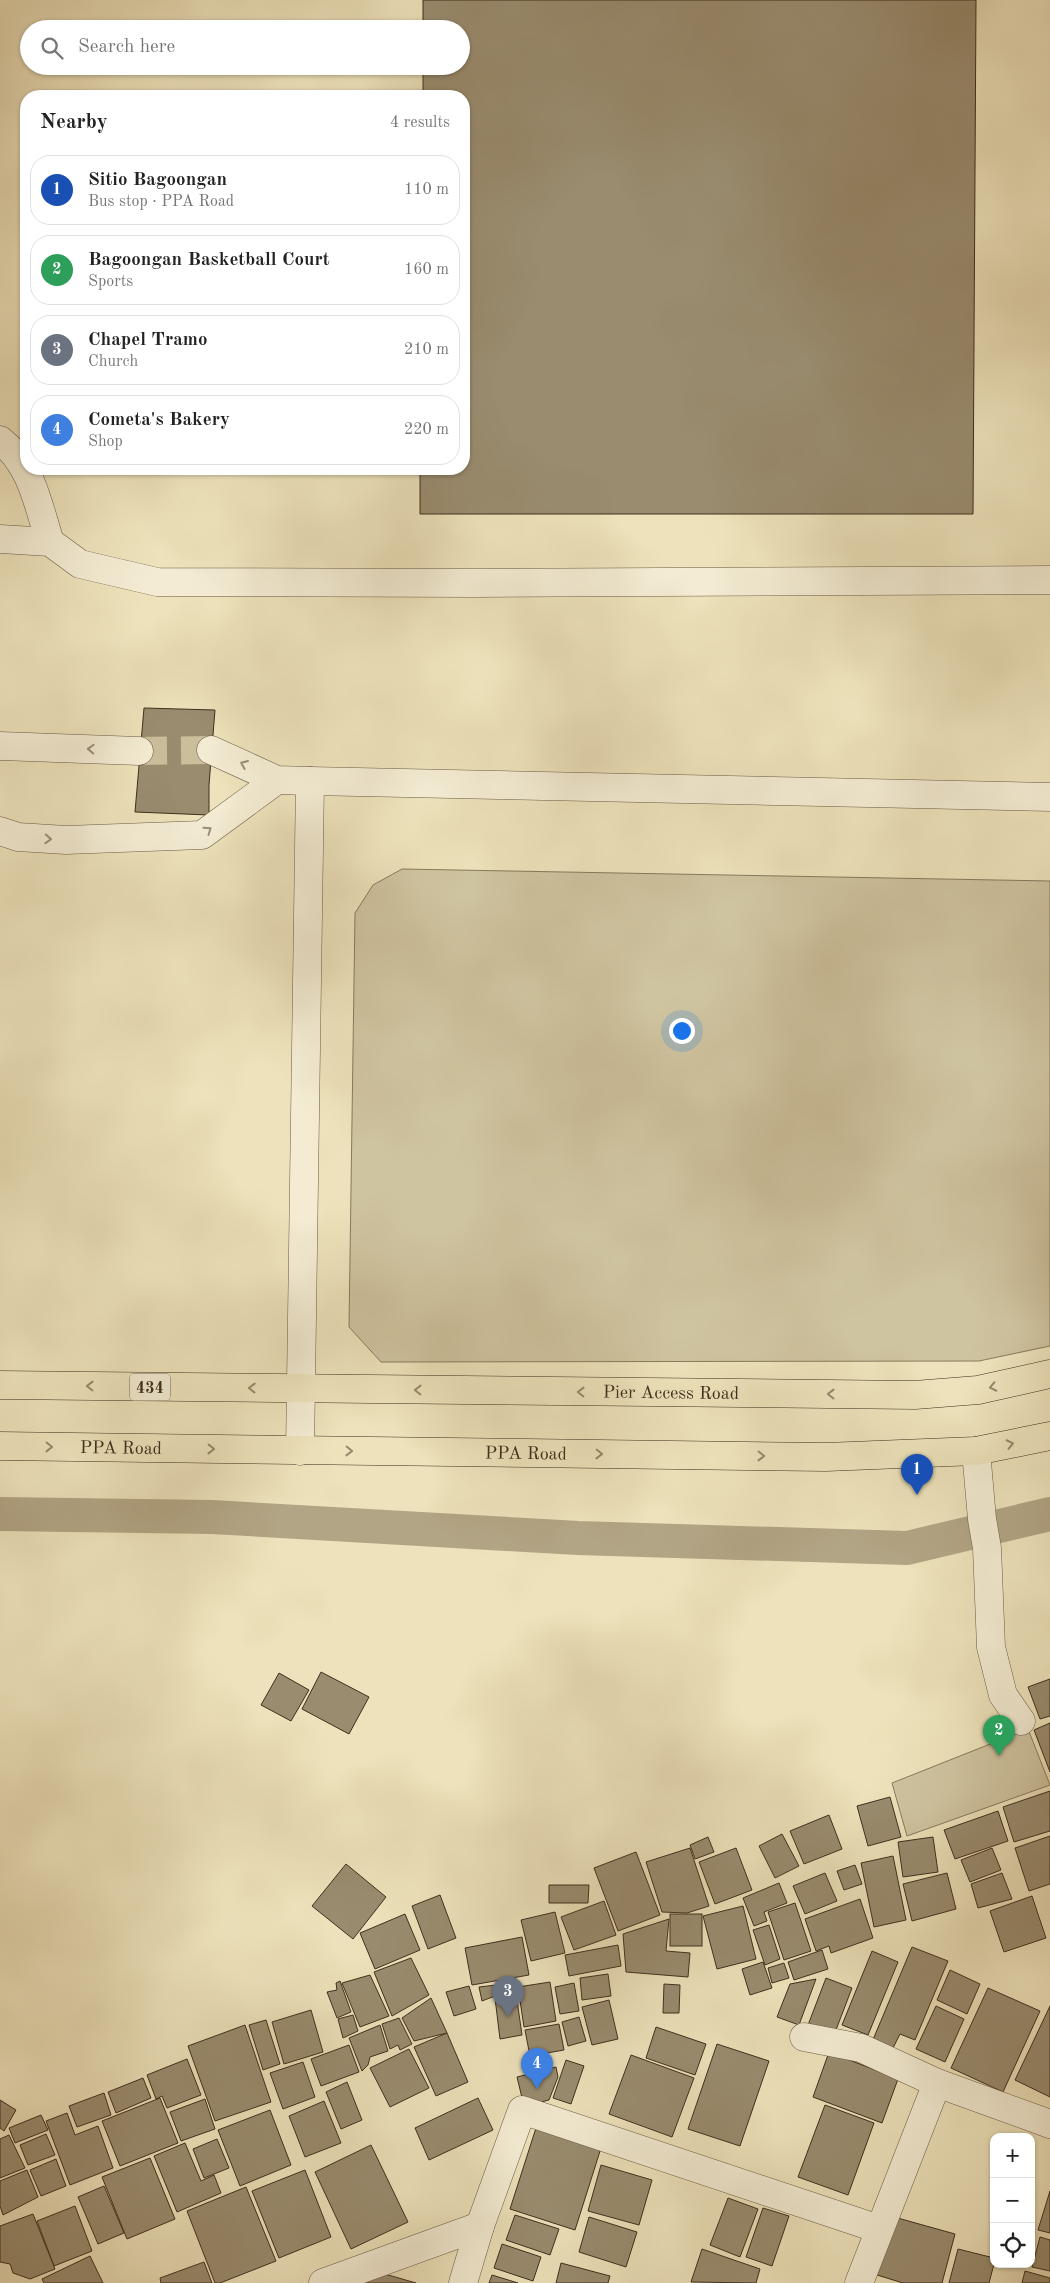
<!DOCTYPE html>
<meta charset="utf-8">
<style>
body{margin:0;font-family:"Old Standard TT",serif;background:#f2f2f2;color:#222}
.controls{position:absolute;right:15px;bottom:15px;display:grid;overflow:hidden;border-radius:10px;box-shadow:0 1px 4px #0004}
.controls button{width:45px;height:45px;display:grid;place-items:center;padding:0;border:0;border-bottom:1px solid #e0e0e0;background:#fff;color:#222;font:25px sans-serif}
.you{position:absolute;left:681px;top:1030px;width:18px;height:18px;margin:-12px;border:4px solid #fff;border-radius:50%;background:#1a73e8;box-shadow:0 0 0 8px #1a73e833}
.badge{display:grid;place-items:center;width:32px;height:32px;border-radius:50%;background:#0f766e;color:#fff;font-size:16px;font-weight:700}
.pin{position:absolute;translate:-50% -41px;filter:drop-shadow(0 1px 2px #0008)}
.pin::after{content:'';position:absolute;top:26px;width:18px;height:15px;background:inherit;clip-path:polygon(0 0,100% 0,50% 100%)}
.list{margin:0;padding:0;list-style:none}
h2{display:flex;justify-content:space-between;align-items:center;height:65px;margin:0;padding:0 20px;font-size:21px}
h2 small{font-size:16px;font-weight:400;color:#767676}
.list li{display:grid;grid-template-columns:32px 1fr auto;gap:15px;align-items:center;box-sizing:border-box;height:70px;margin:0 10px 10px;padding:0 10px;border:1px solid #e0e0e0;border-radius:20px}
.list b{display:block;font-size:19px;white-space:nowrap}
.list p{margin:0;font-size:16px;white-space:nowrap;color:#767676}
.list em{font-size:16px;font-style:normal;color:#767676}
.icon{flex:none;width:28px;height:28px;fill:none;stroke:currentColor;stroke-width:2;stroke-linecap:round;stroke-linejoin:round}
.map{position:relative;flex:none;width:1050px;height:2283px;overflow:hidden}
.search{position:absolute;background:#fff;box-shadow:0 1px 4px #0004;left:20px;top:20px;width:450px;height:55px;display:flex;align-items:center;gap:12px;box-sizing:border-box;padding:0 18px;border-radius:28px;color:#767676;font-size:19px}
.panel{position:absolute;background:#fff;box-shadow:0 1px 4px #0004;left:20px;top:90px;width:450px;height:385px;border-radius:20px}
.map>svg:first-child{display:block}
</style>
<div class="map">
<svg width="1050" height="2283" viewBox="0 0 1050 2283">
<rect width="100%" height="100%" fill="#ede2bb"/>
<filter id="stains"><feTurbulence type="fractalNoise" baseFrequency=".004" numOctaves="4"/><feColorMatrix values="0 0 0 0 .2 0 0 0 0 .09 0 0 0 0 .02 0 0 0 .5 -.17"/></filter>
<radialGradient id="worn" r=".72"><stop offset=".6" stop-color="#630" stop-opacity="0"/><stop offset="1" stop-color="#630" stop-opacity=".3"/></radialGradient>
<!-- green -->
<g fill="#cfc4a0" stroke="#877a5e">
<path d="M402,869l648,12v465l-71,15 -598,1 -32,-35 6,-414 18,-28z"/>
<path d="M1028,1729l22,56 -143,51 -15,-53z"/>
</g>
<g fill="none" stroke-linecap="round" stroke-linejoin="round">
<!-- canal -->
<path stroke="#b2a585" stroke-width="34" d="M0,1514l212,3 366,21 329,10 143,-34"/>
</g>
<!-- building -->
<g fill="#998c6f" stroke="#3f2f1d">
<path d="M423,0h553l-3,514h-553v-45h44v-373h-41v-30h38v-37h-38z"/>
<path d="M144,708l71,2 -6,75v30l-74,-3z"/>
<path d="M321,1672l48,25 -20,37 -47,-25z"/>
<path d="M279,1673l30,17 -18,31 -30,-16z"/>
<path d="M1050,1679v37l-10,3 -12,-32z"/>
<path d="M1050,1723v49l-16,-42z"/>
<path d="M1050,1791v40l-36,11 -11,-35z"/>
<path d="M890,1797l11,40 -33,9 -11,-40z"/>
<path d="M998,1811l10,30 -53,18 -11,-29z"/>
<path d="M829,1815l13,34 -38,15 -14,-33z"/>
<path d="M782,1834l17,32 -24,12 -16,-32z"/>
<path d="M1050,1836v48l-21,7 -14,-43z"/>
<path d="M708,1837l6,15 -19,7 -5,-14z"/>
<path d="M933,1837l5,35 -35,5 -5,-35z"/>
<path d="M690,1848l19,58 -22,7 -25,-1 -16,-50z"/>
<path d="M736,1848l16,42 -37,14 -16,-42z"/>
<path d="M992,1848l9,22 -31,12 -9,-22z"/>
<path d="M636,1852l24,63 -42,16 -24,-63z"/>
<path d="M893,1856l13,64 -32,7 -13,-64z"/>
<path d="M346,1864l40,33 -33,42 -41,-33z"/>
<path d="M855,1865l7,19 -18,6 -7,-19z"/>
<path d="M825,1873l12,28 -32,13 -12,-28z"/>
<path d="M947,1873l9,36 -44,12 -9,-37z"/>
<path d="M1002,1873l10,26 -34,9 -7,-24z"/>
<path d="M779,1883l8,20 -23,9 3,9 -13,5 -11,-28z"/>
<path d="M549,1885h40l-1,18h-39z"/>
<path d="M440,1895l16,43 -28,11 -16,-43z"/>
<path d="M1032,1896l14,42 -42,14 -14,-41z"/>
<path d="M860,1899l13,39 -42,15 -2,-7 -13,5 -11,-32z"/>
<path d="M604,1901l12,34 -42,15 -13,-33z"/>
<path d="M795,1903l16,48 -27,9 -16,-48z"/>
<path d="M743,1906l13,53 -39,10 -14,-53z"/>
<path d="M555,1912l10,41 -34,8 -10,-41z"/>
<path d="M405,1914l15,36 -45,19 -15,-36z"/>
<rect x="670" y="1914" width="32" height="32"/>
<path d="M669,1919l-3,32 24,2 -2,24 -62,-5 -3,-38z"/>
<path d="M769,1925l11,34 -15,6 -12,-35z"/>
<path d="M522,1937l7,38 -57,10 -7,-37z"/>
<path d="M618,1945l3,21 -52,10 -4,-21z"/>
<path d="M912,1947l36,14 -33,79 -15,-6 -8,16 -20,-8z"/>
<path d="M822,1950l6,19 -34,11 -6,-18z"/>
<path d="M872,1951l26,11 -30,73 -26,-10z"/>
<path d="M411,1958l18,37 -37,21 -18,-44z"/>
<path d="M763,1962l9,26 -22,7 -8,-26z"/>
<path d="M784,1963l5,15 -17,5 -4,-15z"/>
<path d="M950,1970l30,14 -13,30 -30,-14z"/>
<path d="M608,1974l3,22 -29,4 -2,-22z"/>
<path d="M370,1975l19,41 -29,11 -18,-44z"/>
<path d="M826,1978l26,10 -18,47 -26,-10z"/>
<path d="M816,1979l-17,46 -22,-8 13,-33z"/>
<path d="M340,1981l11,31 -14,6 -10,-26 10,-2 -1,-7z"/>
<path d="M550,1982l6,39 -32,6 -6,-40z"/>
<path d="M574,1983l5,28 -19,3 -5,-27z"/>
<path d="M664,1984l16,1 -1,28h-16z"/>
<path d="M496,1985l4,9 -18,7 -3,-14z"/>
<path d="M469,1986l7,23 -22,7 -8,-24z"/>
<path d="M988,1988l52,23 -37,81 -52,-24z"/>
<path d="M516,1993l6,42 -22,4 -5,-41z"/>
<path d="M431,1998l16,35 -33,8 -12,-23z"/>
<path d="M609,2000l9,39 -26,6 -10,-38z"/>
<path d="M936,2006l28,13 -19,43 -29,-13z"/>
<path d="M1050,2006v91l-35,-17z"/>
<path d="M311,2010l12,42 -39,12 -12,-42z"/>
<path d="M353,2015l5,16 -15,7 -5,-19z"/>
<path d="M579,2017l7,24 -18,5 -6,-24z"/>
<path d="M399,2018l13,26 -12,6 -2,-5 -8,4 -8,-25z"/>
<path d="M266,2020l14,44 -17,6 -14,-45z"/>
<path d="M559,2024l5,26 -34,6 -5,-26z"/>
<path d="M245,2025l26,77 -56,19 -27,-75z"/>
<path d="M380,2025l8,26 -18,6 -2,8 -6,6 -13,-33z"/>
<path d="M656,2027l50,17 -11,31 -49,-17z"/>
<path d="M447,2033l21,49 -32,14 -22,-49z"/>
<path d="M717,2044l52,17 -29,85 -52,-17z"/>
<path d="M349,2045l10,27 -38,14 -10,-27z"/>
<path d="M409,2049l20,39 -39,19 -20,-39z"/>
<path d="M829,2052l69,27 -16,44 -69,-26z"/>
<path d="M631,2055l63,23 -22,59 -63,-23z"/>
<path d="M187,2059l14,36 -34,13 -5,-12 -6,3 -9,-24z"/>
<path d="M566,2060l18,6 -13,38 -18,-6z"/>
<path d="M303,2062l12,35 -32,12 -13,-36z"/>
<path d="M556,2067l2,10 -9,23 -25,6 -7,-29z"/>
<path d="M143,2078l8,20 -35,15 -8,-21z"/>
<path d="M347,2082l15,38 -21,9 -15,-37z"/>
<path d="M104,2093l7,22 -34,12 -8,-21z"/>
<path d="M160,2098l18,45 -58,23 -18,-45z"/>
<path d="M478,2098l15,32 -64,30 -14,-32z"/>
<path d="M205,2099l10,30 -34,12 -11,-29z"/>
<path d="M0,2100l16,10 -12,21 -4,-3z"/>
<path d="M324,2101l17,42 -36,14 -16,-41z"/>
<path d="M825,2105l49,18 -26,72 -50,-18z"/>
<path d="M270,2110l21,55 -51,21 -22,-56z"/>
<path d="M67,2113l8,22 23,-9 15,42 -43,17 -24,-64z"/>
<path d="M41,2115l7,15 -33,13 -6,-15z"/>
<path d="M536,2128l65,20 -26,82 -65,-21z"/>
<path d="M46,2134l9,21 -27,10 -8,-20z"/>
<path d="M9,2135l16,33 -25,10v-39z"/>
<path d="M217,2139l12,29 -25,10 -11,-29z"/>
<path d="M185,2143l16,38 13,-6 7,18 -44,19 -23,-56z"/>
<path d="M371,2145l37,77 -57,27 -36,-77z"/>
<path d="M150,2158l25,61 -48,20 -25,-62z"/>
<path d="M56,2159l10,27 -25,10 -11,-26z"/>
<path d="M601,2165l51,15 -13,45 -51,-14z"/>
<path d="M27,2170l11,27 -35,18 -3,-9v-25z"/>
<path d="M305,2170l26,67 -52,21 -27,-67z"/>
<path d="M104,2186l20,47 -26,11 -20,-47z"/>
<path d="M246,2187l30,74 -56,22h-5l-28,-72z"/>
<path d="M1050,2191v42l-12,-3z"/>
<path d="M728,2198l30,11 -18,48 -30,-12z"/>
<path d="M75,2206l17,45 -38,15 -17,-45z"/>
<path d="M763,2208l26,8 -17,50 -26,-9z"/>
<path d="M33,2214l22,55 -25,10 -17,-6 -3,-9 -10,-2v-36z"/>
<path d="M515,2215l44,14 -9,26 -44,-15z"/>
<path d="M589,2217l48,15 -11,35 -47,-15z"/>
<path d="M894,2217l61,17 -13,49h-39l-26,-8z"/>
<path d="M1040,2237l10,3v31l-18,-4z"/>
<path d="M502,2244l39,13 -8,24 -39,-13z"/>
<path d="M702,2249l58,20 -4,14 -65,-1z"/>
<path d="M958,2249l36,9v6l-5,19h-40z"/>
<path d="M90,2256l13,27h-59l-2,-4z"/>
<path d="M204,2262l8,21h-51l-1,-5z"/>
<path d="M561,2263l49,13 -2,7h-52z"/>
<path d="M371,2270l45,13h-51z"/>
<path d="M1025,2271l25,7v5h-28z"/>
<path d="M492,2275l26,8h-29z"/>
</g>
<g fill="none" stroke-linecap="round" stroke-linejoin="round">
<!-- minor-tunnel -->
<path stroke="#cabe9b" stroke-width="28" stroke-dasharray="28 14" stroke-linecap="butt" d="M139,751l72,-1"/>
<!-- minor casing -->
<g stroke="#6a5c44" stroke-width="29">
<g id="minor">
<path d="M0,440c32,25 38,65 50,102"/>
<path d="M0,539l50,3 30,22 77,18 317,1 576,-3"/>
<path d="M0,746l139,5"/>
<path d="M211,750l66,30 33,1 740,16"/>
<path d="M0,831l18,6 48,3 136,-5 75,-55"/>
<path d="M300,1451l10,-670"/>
<path d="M976,1451l6,68 5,29 4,99 12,48 18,26"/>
<path d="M804,2037l57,11 76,35 113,41"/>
<path d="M323,2283l157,-57"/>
<path d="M463,2283l17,-57 42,-116 357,119"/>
<path d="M859,2283l78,-200"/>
</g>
</g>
<!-- highway casing -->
<g stroke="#3f2f1d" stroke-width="29">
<g id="highway">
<path id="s1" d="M0,1385l915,10 63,-5 72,-16"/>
<path id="s2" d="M0,1446l826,11 150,-6 74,-15"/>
</g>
</g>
<!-- minor -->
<use href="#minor" stroke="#f3ecd3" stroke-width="28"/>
<!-- highway -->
<use href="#highway" stroke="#ede2bb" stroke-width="28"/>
</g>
<!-- one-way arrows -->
<defs><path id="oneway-chevron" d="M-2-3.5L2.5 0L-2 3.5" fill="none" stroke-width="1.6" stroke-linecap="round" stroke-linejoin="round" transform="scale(1.25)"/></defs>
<g stroke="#998e78">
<use href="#oneway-chevron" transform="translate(91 749) rotate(-178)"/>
<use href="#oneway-chevron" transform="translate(244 764) rotate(-157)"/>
<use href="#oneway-chevron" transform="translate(208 830) rotate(-35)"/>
<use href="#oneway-chevron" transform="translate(48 839) rotate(3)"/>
</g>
<g stroke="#96886c">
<use href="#oneway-chevron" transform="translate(90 1386) rotate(-179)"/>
<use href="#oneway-chevron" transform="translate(993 1387) rotate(168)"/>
<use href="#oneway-chevron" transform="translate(252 1388) rotate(-179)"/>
<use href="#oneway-chevron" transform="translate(418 1390) rotate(-179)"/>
<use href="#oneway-chevron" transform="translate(581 1392) rotate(-179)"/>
<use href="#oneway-chevron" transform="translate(831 1394) rotate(-179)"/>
<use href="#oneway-chevron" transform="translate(1010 1444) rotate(-12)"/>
<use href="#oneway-chevron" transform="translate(49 1447) rotate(1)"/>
<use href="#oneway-chevron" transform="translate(211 1449) rotate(1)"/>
<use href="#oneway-chevron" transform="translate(349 1451) rotate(1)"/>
<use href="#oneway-chevron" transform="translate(599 1454) rotate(1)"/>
<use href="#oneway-chevron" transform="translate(761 1456) rotate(1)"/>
</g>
<g text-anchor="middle" stroke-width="4" stroke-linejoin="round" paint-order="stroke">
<!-- shield labels -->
<rect fill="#f3ecd3" stroke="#756854" stroke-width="1" x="130" y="1373.5" width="40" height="27" rx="4"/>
<g font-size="16" font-weight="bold" fill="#3f2f1d">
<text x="150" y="1393">434</text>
</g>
<!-- street labels -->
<g font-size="18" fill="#3f2f1d" stroke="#f3ecd3">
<text dy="6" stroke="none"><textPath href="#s1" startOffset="671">Pier Access Road</textPath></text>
<text dy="6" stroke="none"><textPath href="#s2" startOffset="121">PPA Road</textPath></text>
<text dy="6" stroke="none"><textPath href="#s2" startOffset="526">PPA Road</textPath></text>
</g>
</g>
<rect width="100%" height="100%" filter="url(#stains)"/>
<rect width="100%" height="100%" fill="url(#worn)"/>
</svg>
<div class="controls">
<button>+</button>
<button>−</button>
<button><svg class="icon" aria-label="locate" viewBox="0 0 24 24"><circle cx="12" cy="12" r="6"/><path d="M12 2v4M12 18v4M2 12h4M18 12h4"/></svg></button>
</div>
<div class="you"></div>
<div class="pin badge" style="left:917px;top:1495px;background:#1a4fb4">1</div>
<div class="pin badge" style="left:999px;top:1756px;background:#2e9e5b">2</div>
<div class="pin badge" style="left:508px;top:2017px;background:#6b7280">3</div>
<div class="pin badge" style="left:537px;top:2089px;background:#3f7fe0">4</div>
<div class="search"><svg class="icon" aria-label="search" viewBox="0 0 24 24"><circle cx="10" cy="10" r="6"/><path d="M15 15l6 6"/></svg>Search here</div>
<section class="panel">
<h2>Nearby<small>4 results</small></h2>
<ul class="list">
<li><span class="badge" style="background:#1a4fb4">1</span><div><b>Sitio Bagoongan</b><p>Bus stop · PPA Road</p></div><em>110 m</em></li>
<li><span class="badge" style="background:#2e9e5b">2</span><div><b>Bagoongan Basketball Court</b><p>Sports</p></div><em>160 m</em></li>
<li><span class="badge" style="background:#6b7280">3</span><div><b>Chapel Tramo</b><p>Church</p></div><em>210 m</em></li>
<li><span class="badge" style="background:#3f7fe0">4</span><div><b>Cometa's Bakery</b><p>Shop</p></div><em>220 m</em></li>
</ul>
</section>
</div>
